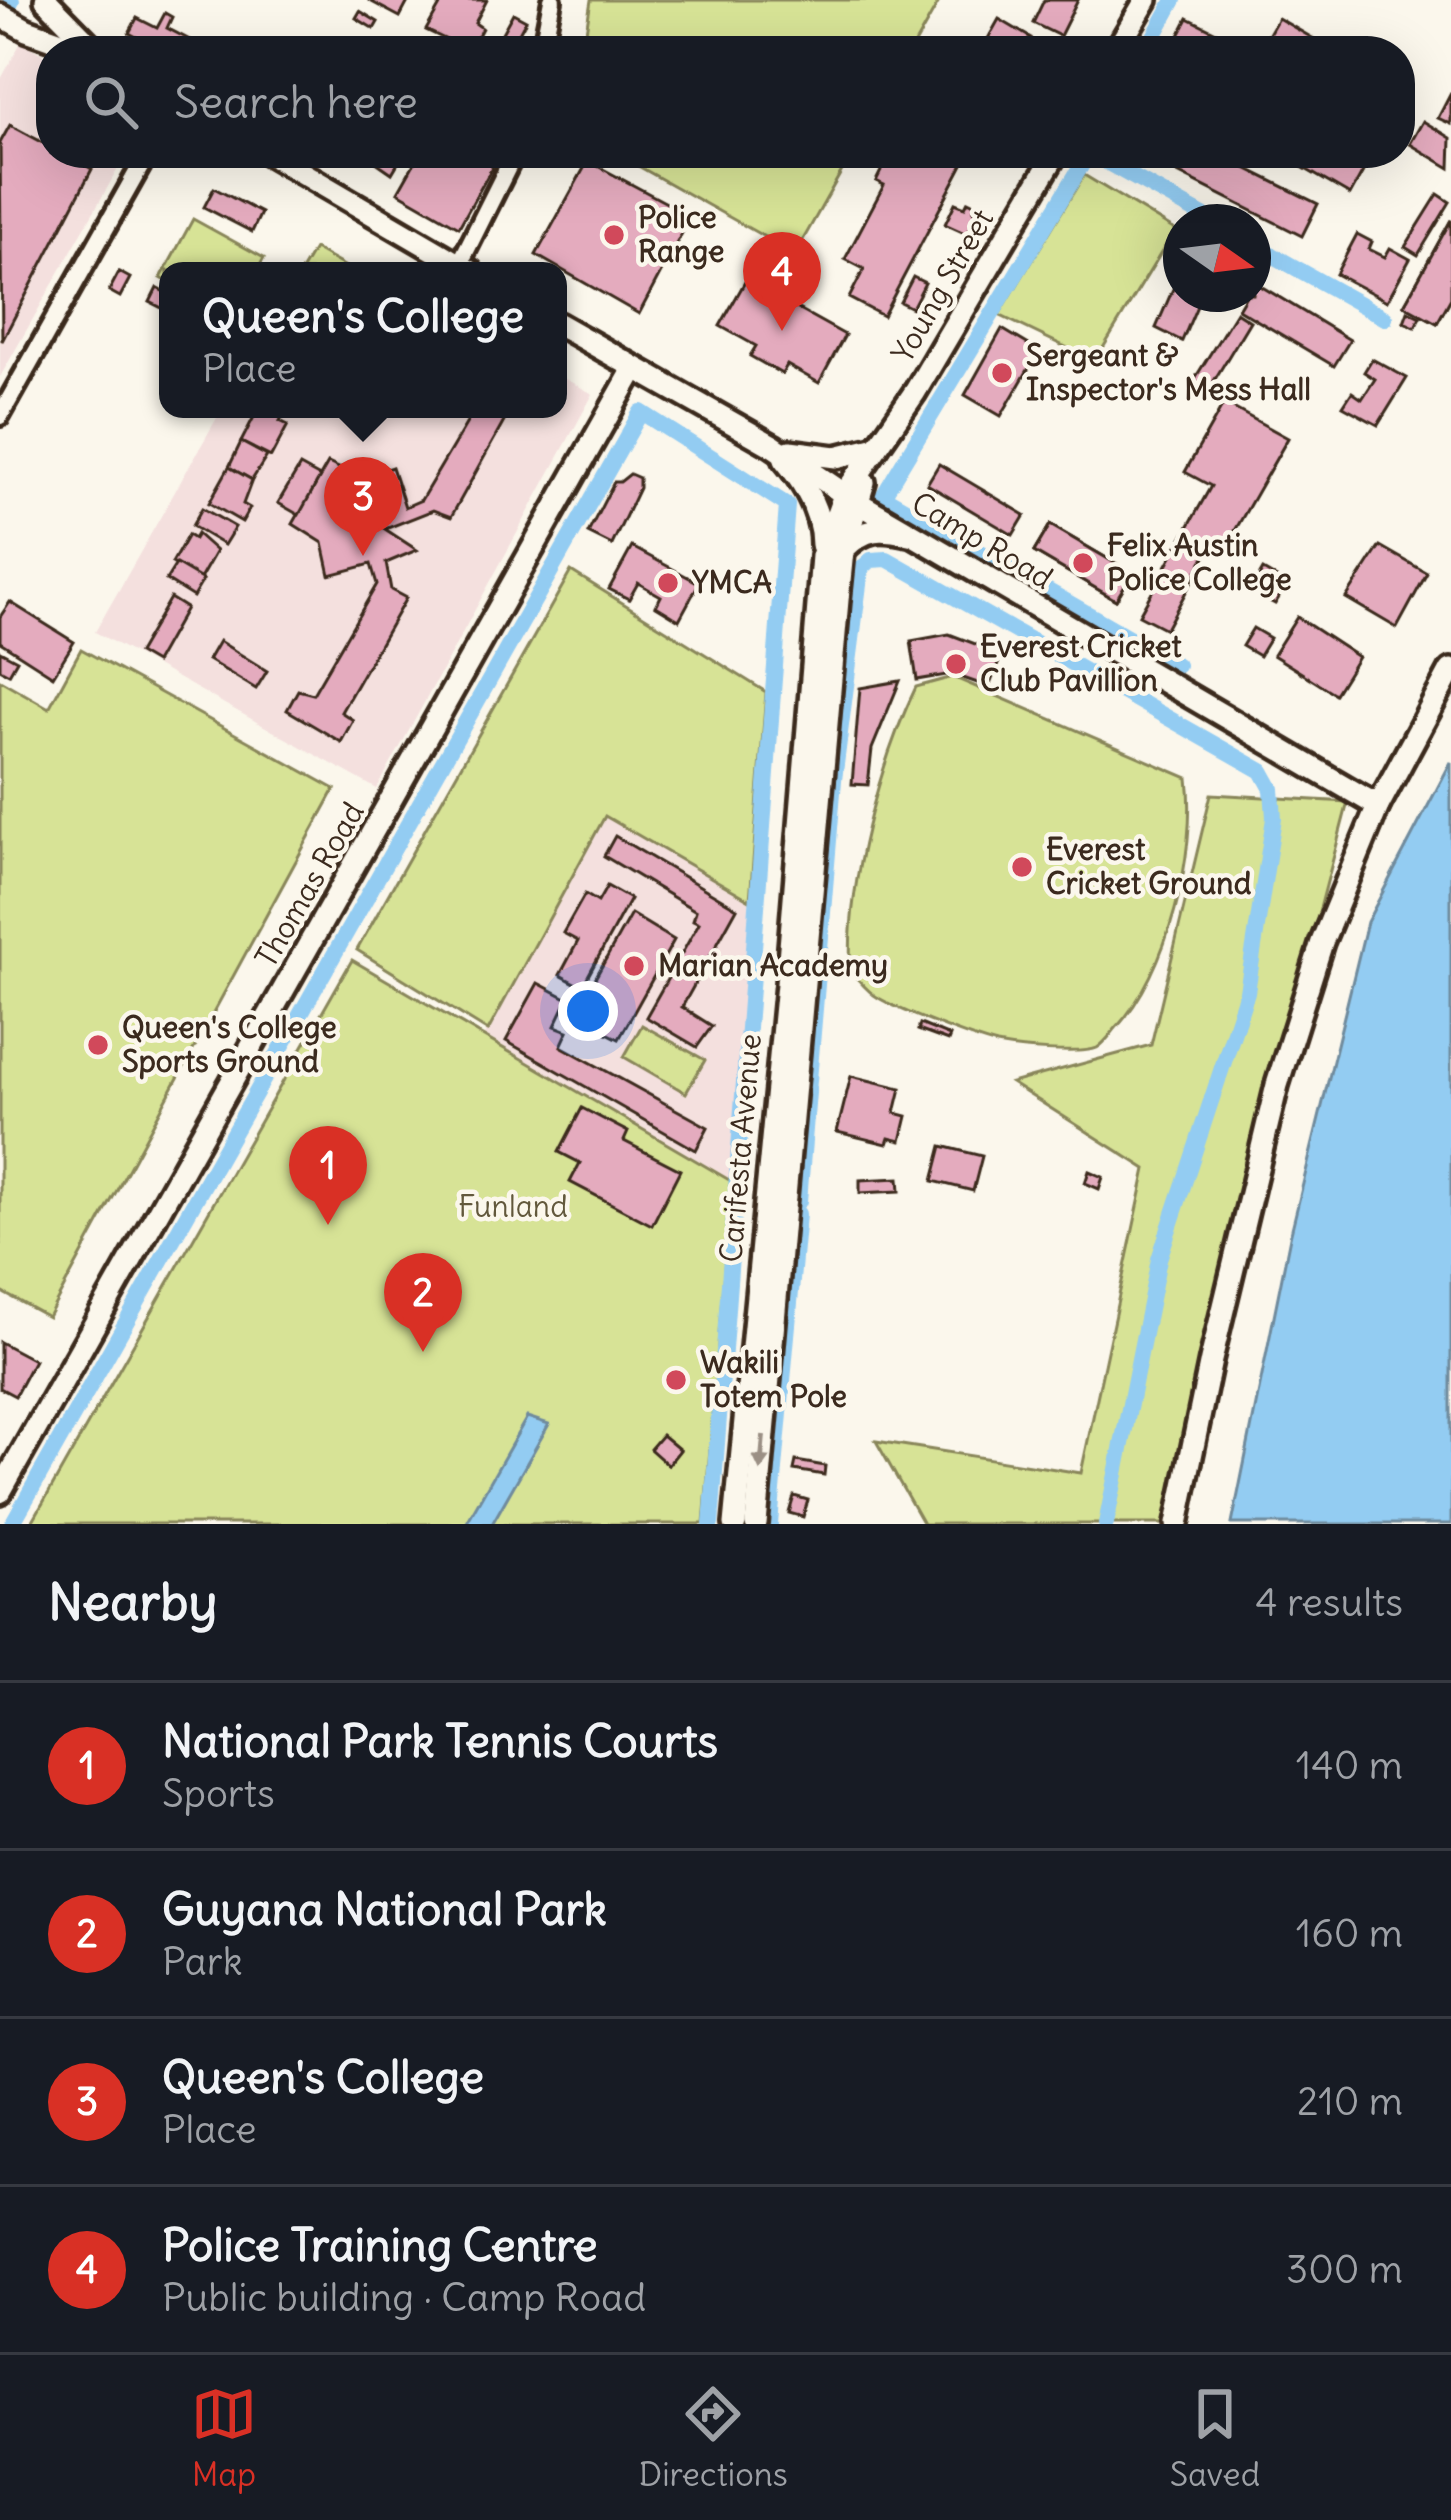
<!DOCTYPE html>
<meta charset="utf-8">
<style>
body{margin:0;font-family:Delius,sans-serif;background:#242831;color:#f1f3f6}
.compass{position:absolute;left:1163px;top:204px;width:108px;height:108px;border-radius:50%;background:#171b24;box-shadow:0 12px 48px #0002;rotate:104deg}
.you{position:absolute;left:588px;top:1011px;width:42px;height:42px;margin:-30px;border:9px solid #fff;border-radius:50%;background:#1a73e8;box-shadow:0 0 0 18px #1a73e833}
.badge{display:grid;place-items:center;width:78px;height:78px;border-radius:50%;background:#d93025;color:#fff;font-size:39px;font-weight:700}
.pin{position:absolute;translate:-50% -99px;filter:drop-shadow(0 3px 6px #0008)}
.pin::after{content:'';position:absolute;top:63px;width:42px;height:36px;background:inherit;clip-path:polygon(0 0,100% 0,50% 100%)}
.popup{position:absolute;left:159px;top:262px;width:408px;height:156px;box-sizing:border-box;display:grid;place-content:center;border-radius:24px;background:#171b24;filter:drop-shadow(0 3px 9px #0005);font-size:39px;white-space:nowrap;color:#9ea1a6}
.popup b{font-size:45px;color:#f1f3f6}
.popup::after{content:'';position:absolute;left:50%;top:100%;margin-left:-24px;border:24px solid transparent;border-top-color:#171b24}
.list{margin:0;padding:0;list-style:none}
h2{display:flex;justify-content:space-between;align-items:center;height:156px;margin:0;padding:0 48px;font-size:51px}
h2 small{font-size:39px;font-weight:400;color:#9ea1a6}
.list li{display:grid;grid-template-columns:78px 1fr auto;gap:36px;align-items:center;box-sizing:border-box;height:168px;padding:0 48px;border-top:3px solid #363941}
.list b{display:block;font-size:45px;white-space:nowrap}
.list p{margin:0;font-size:39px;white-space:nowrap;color:#9ea1a6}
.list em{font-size:39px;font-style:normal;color:#9ea1a6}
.icon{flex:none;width:66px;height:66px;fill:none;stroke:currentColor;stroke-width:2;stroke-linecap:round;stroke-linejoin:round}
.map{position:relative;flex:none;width:1451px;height:1524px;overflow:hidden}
.search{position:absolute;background:#171b24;box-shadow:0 12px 48px #0002;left:36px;right:36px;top:36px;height:132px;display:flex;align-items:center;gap:30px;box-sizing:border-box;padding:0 42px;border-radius:48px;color:#9ea1a6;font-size:45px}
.sheet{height:828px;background:#171b24}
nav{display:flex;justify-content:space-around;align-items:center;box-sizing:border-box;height:168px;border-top:3px solid #363941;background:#171b24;font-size:33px;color:#9ea1a6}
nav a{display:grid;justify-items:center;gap:6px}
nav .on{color:#d93025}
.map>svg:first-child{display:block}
</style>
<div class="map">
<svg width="1451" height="1524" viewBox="0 0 1451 1524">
<rect width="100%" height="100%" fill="#fbf7ec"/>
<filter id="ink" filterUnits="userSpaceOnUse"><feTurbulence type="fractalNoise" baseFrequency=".00833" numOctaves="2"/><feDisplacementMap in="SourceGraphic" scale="24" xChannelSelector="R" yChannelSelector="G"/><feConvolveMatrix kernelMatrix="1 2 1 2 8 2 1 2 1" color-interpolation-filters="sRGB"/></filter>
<g filter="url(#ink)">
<!-- built -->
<g fill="#f4e0de">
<path d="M21,42l30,17v94h76l-127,224v-296z"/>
<path d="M558,375l35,19 -216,395 -282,-157 127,-223h336z"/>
<path d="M605,816l145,84 -19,281 -249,-142z"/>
</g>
<!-- green -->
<g fill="#d7e396" stroke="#89865a" stroke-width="3">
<path d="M591,0h349l-29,51h-328z"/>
<path d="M615,153h237l-57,101z"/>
<path d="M1084,175l91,55 -80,131 -96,-46z"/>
<path d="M193,219l71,39 -7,13h-89v11l-7,-4z"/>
<path d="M314,249l39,22h-52z"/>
<path d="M571,571l195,121 -16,208 -145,-84 -117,215 -131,-81z"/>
<path d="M81,649l254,140 -287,528 -48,-26v-611l49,28z"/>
<path d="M953,677l235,101c9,74 -20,195 -72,250 -5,6 -12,16 -19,20 -15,7 -83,1 -100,-3 -26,-7 -97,-34 -120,-48 -9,-5 -18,-17 -26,-25 -6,-81 29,-211 65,-285z"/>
<path d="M1211,794l137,8 -130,495 -54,227h-241l-47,-83 205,32 65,-304 -135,-86 140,-38z"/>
<path d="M352,960l379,221 -27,343h-673z"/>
<path d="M642,1025l63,35 -19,33 -62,-36z"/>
</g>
<!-- water -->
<g fill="#93ccf2" stroke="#708b9d" stroke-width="3">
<path d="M1451,762v762h-219l58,-287 77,-315z"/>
<path d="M527,1417l22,7 -57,100h-26z"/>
</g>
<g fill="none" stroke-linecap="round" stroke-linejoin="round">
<!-- canal -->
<g stroke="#93ccf2" stroke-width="16">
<path d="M0,22l12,-22"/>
<path d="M1146,51l28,-51"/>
<path d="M1089,153l-206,343 294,169"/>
<path d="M1090,153l124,69"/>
<path d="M1253,244l132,74"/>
<path d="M799,1201l35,-421 27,-211 10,-9 16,-1 375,212 10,18 2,29 -27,174 -88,267 -53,265"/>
<path d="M12,1524l629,-1112 146,93 -76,1019"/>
<path d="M770,1524l28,-310"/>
</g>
</g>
<!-- building -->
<g fill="#e4abbe" stroke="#3b2a1e" stroke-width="3">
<path d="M368,0h41l-9,17z"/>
<path d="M443,0h44l-12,23 7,5 -12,23 -44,-21z"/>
<path d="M1044,0h34l-18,36 -27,-13z"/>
<path d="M360,11l18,11 -4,7 -18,-11z"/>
<path d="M165,13l7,4 -5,11 23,12 -6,11h-38l4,-7 -21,-11 8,-15 20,10z"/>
<path d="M513,13l13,7 -17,31h-17z"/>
<path d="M1188,18l28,14 -10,19h-35z"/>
<path d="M1278,18l36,21 -5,7 -11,-6 -7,11h-32z"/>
<path d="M999,19l32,19 -8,13h-42z"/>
<path d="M1451,93v31l-13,-6z"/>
<path d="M1423,121l28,17 -1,30 -40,-24z"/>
<path d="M10,125l41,22v6h11l30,16 -90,172 -2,-198z"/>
<path d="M363,153h41l-12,20z"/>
<path d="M420,153h51l22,13 -34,61 -61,-35z"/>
<path d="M890,153h79l-86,163 -34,-18 15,-29 -19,-10 39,-74 -8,-4z"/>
<path d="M1163,153h53l102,51 -16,32 -144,-73z"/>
<path d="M1278,153h66l22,13 -16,29z"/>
<path d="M588,161l103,55 -52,98 -103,-59z"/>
<path d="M214,188l47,25 -9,19 -48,-25z"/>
<path d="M1438,194l12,8 -32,53 -13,-8z"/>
<path d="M968,201l8,4 -3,6 4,2 -10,21 -22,-10 10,-21 10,4z"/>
<path d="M1451,220v78l-14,25 -33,-18z"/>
<path d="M1451,220v78l-14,25 -33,-18z"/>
<path d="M1357,234l15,8 -3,7 16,8 5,-9 20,11 -23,42 -51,-27z"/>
<path d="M119,272l11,6 -10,19 -11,-6z"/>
<path d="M913,277l12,6 -13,25 -12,-6z"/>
<path d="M746,280l99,55 -26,48 -32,-18 -5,9 -32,-18 6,-10 -36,-20z"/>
<path d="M1176,282l5,2v10h21l-20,47 -26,-13z"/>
<path d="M1254,282l96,58 -16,26 -96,-57 9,-15h6z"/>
<path d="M157,288l11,6v17l-18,-9z"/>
<path d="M1408,311l12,6 -5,10 -11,-5z"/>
<path d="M1236,312l14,9 -41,68 -15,-9z"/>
<path d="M1002,329l37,22 -38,65 -36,-21z"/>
<path d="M1372,359l35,19 -29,47 -35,-19 9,-14 10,7 13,-20 -11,-7z"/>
<path d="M1224,403l64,35 -67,117 -12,-6 -43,80 -27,-14 72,-129 -26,-14z"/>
<path d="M258,409l26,4 -4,8 8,4 -17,32 -30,-15z"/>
<path d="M475,409h36l-60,108 -18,-7 -48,19 32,21 -31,13 5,27 15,8 -65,114 12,8 -12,22 -54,-32 11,-20 15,4 64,-110 -6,-20 -41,11 -7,-32 -30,-19 35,-61 32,15 32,-11 13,40 16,-7z"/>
<path d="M241,442l26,14 -15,24 -23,-13z"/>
<path d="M939,464l86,51 -12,20 -86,-51z"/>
<path d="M300,466l20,11 -21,38 -21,-12z"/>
<path d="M229,467l23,13 -9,24 7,4 -8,14 -33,-19z"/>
<path d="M630,474l9,4v10l-27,57 -24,-12 26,-51h6z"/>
<path d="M202,508l33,19 -11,18 -32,-19z"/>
<path d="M1050,525l82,48 -16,27 -82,-48z"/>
<path d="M1050,525l82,48 -16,27 -82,-48z"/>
<path d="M1050,525l82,48 -16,27 -82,-48z"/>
<path d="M197,534l19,17 -16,28 -28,-16 16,-28 6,4z"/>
<path d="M1380,546l47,27 -30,55 -51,-30z"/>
<path d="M632,547l67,36 -20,37 -23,-14 5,-10 -23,-13 -9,16 -20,-10z"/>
<path d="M176,564l27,16 -10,17 -27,-17z"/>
<path d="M1263,570l24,14 -12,20 -24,-13z"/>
<path d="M170,598l16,10 -31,55 -17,-10z"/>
<path d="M10,602l64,40 -21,34 -53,-34v-25z"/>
<path d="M1297,617l61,40 -23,37 -62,-39z"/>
<path d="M1253,628l17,10 -11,18 -17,-10z"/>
<path d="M949,634l53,20 -13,33 -37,-13 -35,6 -6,-39z"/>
<path d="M219,641l48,30 -11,18 -48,-29z"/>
<path d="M0,651l17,9 -8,14 -9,-5z"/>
<path d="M900,681l-28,68 -4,36 -16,-1 8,-96z"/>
<path d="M615,836l122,72 -55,99 30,19 -15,21 -51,-30 53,-94 -6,-3 3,-9 -92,-55z"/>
<path d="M607,886l23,13 -48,88 -22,-12 18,-34 -15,-8 22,-39 13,8z"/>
<path d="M631,914l43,26 -55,99 -45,-23z"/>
<path d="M538,983l30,16 -13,27 13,5 -7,15 147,81 -12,23 -190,-109z"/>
<path d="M920,1024l30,12 -2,5 -30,-11z"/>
<path d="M851,1076l50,12 -6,25 12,3 -6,25 -12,-3 -2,6 -50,-12z"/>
<path d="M582,1108l46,24 -4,9 56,29 -28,55 -82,-43 10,-19 -21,-11z"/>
<path d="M942,1146l40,10 -9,35 -40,-10z"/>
<path d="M1089,1171l14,6 -4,12 -14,-6z"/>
<path d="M899,1178l1,13 -40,2v-13z"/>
<path d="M431,1295l17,5 -4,14 -18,-6z"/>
<path d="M0,1342l34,18 -19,36 -15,-8z"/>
<path d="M662,1435l18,15 -12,15 -18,-16z"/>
<path d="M796,1461l29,5 -1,9 -30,-5z"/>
<path d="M794,1496l14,4 -5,17 -14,-4z"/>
</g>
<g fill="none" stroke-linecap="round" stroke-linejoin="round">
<!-- minor casing -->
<g stroke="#3b2a1e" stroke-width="26">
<g id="minor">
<path d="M542,51l10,-51"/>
<path d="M459,265l56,-112"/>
<path d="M0,416l148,-263"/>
</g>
</g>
<!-- tertiary casing -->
<g stroke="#3b2a1e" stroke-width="30">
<g id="tertiary">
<path d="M857,502l521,304"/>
<path d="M0,1492l634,-1123"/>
<path d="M1177,1524l34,-164 66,-275 45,-143 56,-136 73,-136"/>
</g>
</g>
<!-- secondary casing -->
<g stroke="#3b2a1e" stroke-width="30">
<g id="secondary">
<path d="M46,0l50,51"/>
<path d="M0,15l27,15 59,21"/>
<path d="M1116,51l30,-51"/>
<path d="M268,153l202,118"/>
<path d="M558,324l215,122 83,56"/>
<path d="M790,451l46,6 41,-10"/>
<path d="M785,460c20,24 37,54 37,85"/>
<path d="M845,548c21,-21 35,-20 64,-14"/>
<path d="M735,1524l52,-540 35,-428 22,-61 71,-103 141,-239"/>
<path d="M756,1524l82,-924 5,-49 21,-69"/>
</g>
</g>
<!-- minor -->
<use href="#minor" stroke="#fbf7ec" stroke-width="16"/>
<!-- tertiary -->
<use href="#tertiary" stroke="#fbf7ec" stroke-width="21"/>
<!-- secondary -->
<use href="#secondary" stroke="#fbf7ec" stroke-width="21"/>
</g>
<!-- one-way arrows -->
<defs><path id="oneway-solid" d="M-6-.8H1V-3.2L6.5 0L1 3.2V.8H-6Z" transform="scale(3)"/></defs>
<use fill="#9b9085" href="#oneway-solid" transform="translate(762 1453) rotate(95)"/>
</g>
<!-- markers -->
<g fill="#d1495b" stroke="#fbf7ec" stroke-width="4.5">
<circle cx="614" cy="235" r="12"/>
<circle cx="1002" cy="373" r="12"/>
<circle cx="1083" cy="563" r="12"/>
<circle cx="668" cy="583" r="12"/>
<circle cx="956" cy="664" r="12"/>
<circle cx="1022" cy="867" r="12"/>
<circle cx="634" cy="966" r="12"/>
<circle cx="98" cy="1045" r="12"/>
<circle cx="676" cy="1380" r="12"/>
</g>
<g text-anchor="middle" stroke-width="9" stroke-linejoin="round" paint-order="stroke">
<!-- poi labels -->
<g font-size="30" font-weight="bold" fill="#3b2a1e" stroke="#fbf7ec" text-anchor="start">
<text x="638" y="228">Police<tspan x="638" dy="34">Range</tspan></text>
<text x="1026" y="366">Sergeant &amp;<tspan x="1026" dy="34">Inspector's Mess Hall</tspan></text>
<text x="1107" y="556">Felix Austin<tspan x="1107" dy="34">Police College</tspan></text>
<text x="692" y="593">YMCA</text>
<text x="980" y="657">Everest Cricket<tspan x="980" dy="34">Club Pavillion</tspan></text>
<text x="1046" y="860">Everest<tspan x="1046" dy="34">Cricket Ground</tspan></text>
<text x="658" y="976">Marian Academy</text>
<text x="122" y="1038">Queen's College<tspan x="122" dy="34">Sports Ground</tspan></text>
<text x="700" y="1373">Wakili<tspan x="700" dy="34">Totem Pole</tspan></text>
</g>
<!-- street labels -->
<g font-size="30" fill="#3b2a1e" stroke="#fbf7ec">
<text transform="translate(943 286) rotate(-60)" y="10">Young Street</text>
<text transform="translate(982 541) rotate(31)" y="10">Camp Road</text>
<text transform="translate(310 885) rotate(-60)" y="10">Thomas Road</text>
<text transform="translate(741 1148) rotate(-85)" y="10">Carifesta Avenue</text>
</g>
<!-- park labels -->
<g font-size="30" fill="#62583c" stroke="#fbf7ec">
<text x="513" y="1217">Funland</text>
</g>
</g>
</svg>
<svg class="compass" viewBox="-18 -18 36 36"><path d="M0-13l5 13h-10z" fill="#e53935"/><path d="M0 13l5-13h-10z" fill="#9ea1a6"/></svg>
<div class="you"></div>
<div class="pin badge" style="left:328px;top:1225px">1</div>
<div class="pin badge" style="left:423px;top:1352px">2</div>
<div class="pin badge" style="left:363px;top:556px">3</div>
<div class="popup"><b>Queen's College</b>Place</div>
<div class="pin badge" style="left:782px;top:331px">4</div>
<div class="search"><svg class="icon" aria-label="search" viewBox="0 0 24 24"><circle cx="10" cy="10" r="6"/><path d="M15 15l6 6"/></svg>Search here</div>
</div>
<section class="sheet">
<h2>Nearby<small>4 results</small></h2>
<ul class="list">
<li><span class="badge">1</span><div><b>National Park Tennis Courts</b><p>Sports</p></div><em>140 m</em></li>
<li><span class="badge">2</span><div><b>Guyana National Park</b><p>Park</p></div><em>160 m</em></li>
<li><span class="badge">3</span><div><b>Queen's College</b><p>Place</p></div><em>210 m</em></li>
<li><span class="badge">4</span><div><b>Police Training Centre</b><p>Public building · Camp Road</p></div><em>300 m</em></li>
</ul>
</section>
<nav>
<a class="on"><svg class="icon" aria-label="map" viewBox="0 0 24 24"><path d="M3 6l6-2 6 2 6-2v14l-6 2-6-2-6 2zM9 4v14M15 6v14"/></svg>Map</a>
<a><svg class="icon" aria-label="directions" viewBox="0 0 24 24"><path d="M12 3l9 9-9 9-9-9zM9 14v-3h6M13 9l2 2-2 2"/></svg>Directions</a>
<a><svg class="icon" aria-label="saved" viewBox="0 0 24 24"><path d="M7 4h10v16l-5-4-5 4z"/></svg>Saved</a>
</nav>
